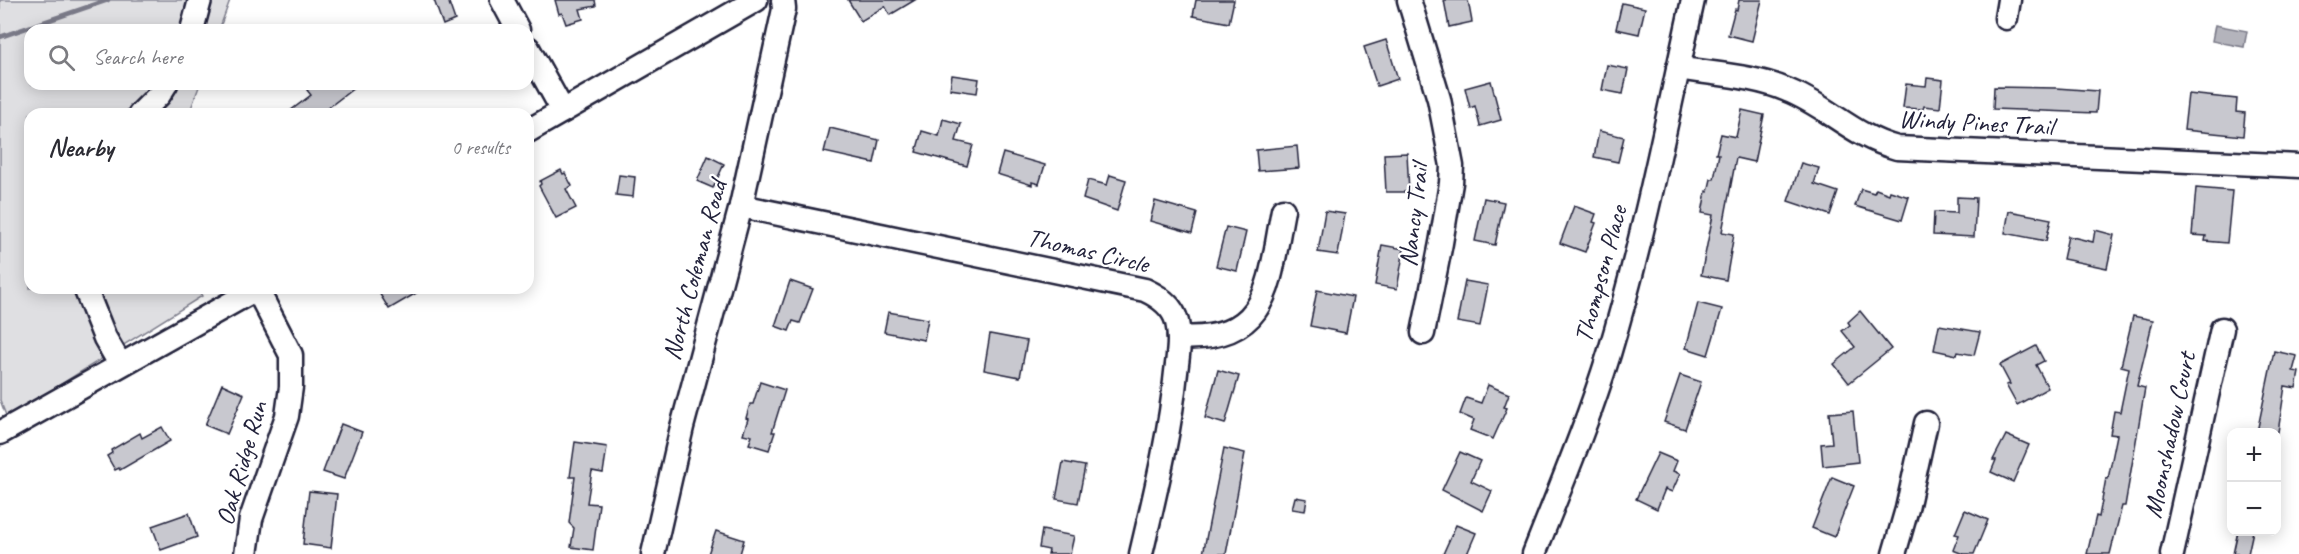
<!DOCTYPE html>
<meta charset="utf-8">
<style>
body{margin:0;font-family:Caveat,sans-serif;background:#f2f2f3;color:#2b2b33}
.controls{position:absolute;right:18px;bottom:18px;display:grid;overflow:hidden;border-radius:12px;box-shadow:0 3px 15px #0003}
.controls button{width:54px;height:54px;display:grid;place-items:center;padding:0;border:0;border-bottom:2px solid #e1e1e2;background:#fff;color:#2b2b33;font:30px sans-serif}
.list{margin:0;padding:0;list-style:none}
h2{display:flex;justify-content:space-between;align-items:center;height:78px;margin:0;padding:0 24px;font-size:26px}
h2 small{font-size:20px;font-weight:400;color:#7c7c81}
.icon{flex:none;width:33px;height:33px;fill:none;stroke:currentColor;stroke-width:2;stroke-linecap:round;stroke-linejoin:round}
.map{position:relative;flex:none;width:2299px;height:554px;overflow:hidden}
.search{position:absolute;background:#fff;box-shadow:0 3px 15px #0003;left:24px;top:24px;width:510px;height:66px;display:flex;align-items:center;gap:15px;box-sizing:border-box;padding:0 21px;border-radius:18px;color:#7c7c81;font-size:22px}
.panel{position:absolute;background:#fff;box-shadow:0 3px 15px #0003;left:24px;top:108px;width:510px;height:186px;border-radius:18px}
.map>svg:first-child{display:block}
</style>
<div class="map">
<svg width="2299" height="554" viewBox="0 0 2299 554">
<rect width="100%" height="100%" fill="#fff"/>
<filter id="ink" filterUnits="userSpaceOnUse"><feTurbulence type="fractalNoise" baseFrequency=".0167" numOctaves="2"/><feDisplacementMap in="SourceGraphic" scale="12" xChannelSelector="R" yChannelSelector="G"/><feConvolveMatrix kernelMatrix="1 2 1 2 8 2 1 2 1" color-interpolation-filters="sRGB"/></filter>
<g filter="url(#ink)">
<!-- green -->
<path fill="#dfdfe2" stroke="#80808e" stroke-width="1.5" d="M0,0h230l-11,30h-189v54h170l-11,30h-159v174h167l5,8 -195,122 -7,-18z"/>
<!-- water -->
<path fill="#b4b4bc" stroke="#7a7a88" stroke-width="1.5" d="M2215,25l32,6 -3,16 -32,-6z"/>
<g fill="none" stroke-linecap="round" stroke-linejoin="round">
<!-- stream -->
<path stroke="#7a7a88" stroke-width="4.5" d="M0,37l108,-37"/>
</g>
<!-- building -->
<g fill="#c8c8cf" stroke="#22223b" stroke-width="1.5">
<path d="M434,0h14l7,20 -12,5z"/>
<path d="M555,0h40l1,6 -16,3 3,10 -17,5 -4,-11 -3,1z"/>
<path d="M848,0h67l-25,15 -5,-9 -24,15z"/>
<path d="M1196,0h38l-5,23 -36,-7z"/>
<path d="M1444,0h24l4,22 -23,5z"/>
<path d="M1739,0h23l-10,41 -24,-6 7,-26 2,1z"/>
<path d="M1622,3l23,5 -6,26 -23,-5z"/>
<path d="M1386,40l12,39 -21,7 -13,-39z"/>
<path d="M1607,65l21,4 -5,25 -21,-4z"/>
<path d="M952,75l27,4 -2,14 -27,-4z"/>
<path d="M1927,78l16,2 -3,28 -16,-2 -1,3 -20,-1 3,-24 20,2z"/>
<path d="M1491,81l10,39 -21,6 -5,-20 -5,2 -5,-20z"/>
<path d="M314,84h45l-39,30h-34l25,-19 -4,-5z"/>
<path d="M1994,87l62,1 42,3 -2,22 -103,-4z"/>
<path d="M2188,94l49,5 -1,13 9,1 -2,23 -59,-6z"/>
<path d="M1742,110l22,5 -10,47 -18,-4 -14,74 12,2 -8,46 -25,-5 12,-60 -11,-2 4,-22 2,1 3,-13h3l5,-25h-3l5,-20 15,3z"/>
<path d="M943,119l18,5 -5,17 17,4 -6,21 -51,-14 6,-21 17,5z"/>
<path d="M830,128l49,12 -5,23 -50,-11z"/>
<path d="M1599,131l25,6 -6,25 -24,-5z"/>
<path d="M1297,146l2,22 -41,3 -2,-21z"/>
<path d="M1003,153l42,12 -6,19 -7,-2v3l-35,-11z"/>
<path d="M1407,153l2,39h-23l-2,-38z"/>
<path d="M708,156l16,8 -11,24 -16,-7z"/>
<path d="M1801,163l18,5 -5,16 24,8 -8,23 -42,-14z"/>
<path d="M561,170l2,4 2,-1 7,13 -6,3 10,19 -20,10 -17,-32 2,-2 -1,-3z"/>
<path d="M619,175l16,2 -2,20 -17,-2z"/>
<path d="M1110,175l16,5 -9,31 -34,-12 5,-19 19,5z"/>
<path d="M2196,188l36,3 -5,52 -22,-2 1,-5 -14,-1z"/>
<path d="M1861,189l13,4 2,-4 13,5 1,-3 19,6 -7,23 -47,-14z"/>
<path d="M1957,197l19,1 -2,39 -41,-2 1,-23 23,1z"/>
<path d="M1484,198l20,4 -9,43 -20,-4z"/>
<path d="M1155,201l42,12 -5,20 -42,-12z"/>
<path d="M1574,206l22,8 -3,8 3,1 -11,29 -25,-9z"/>
<path d="M1325,211l20,3 -7,41 -20,-3z"/>
<path d="M2009,211l42,8 -5,22 -41,-8z"/>
<path d="M1226,227l20,5 -9,39 -21,-5z"/>
<path d="M2095,230l19,5 -7,33 -44,-9 5,-23 25,6z"/>
<path d="M1382,245l22,4 -7,40 -22,-4z"/>
<path d="M790,281l23,8 -13,34 -7,-2 -4,10 -14,-5z"/>
<path d="M1465,281l23,4 -8,41 -23,-4z"/>
<path d="M376,288h49l-36,21z"/>
<path d="M1317,290l36,7 -7,36 -36,-7z"/>
<path d="M1698,303l24,6 -14,46 -22,-7z"/>
<path d="M1860,311l31,38 -42,34 -15,-19 21,-17 -13,-16 8,-6 -2,-3z"/>
<path d="M888,312l40,7 -4,21 -40,-8z"/>
<path d="M2133,316l20,4 -16,66 8,2 -20,118h-3l-12,48h-23l9,-38 3,1 7,-39 2,1 9,-44 -7,-1 4,-23 6,1 9,-44 -8,-2z"/>
<path d="M1939,325l41,7 -6,23 -16,-3 -1,3 -23,-5z"/>
<path d="M990,334l37,7 -7,36 -36,-7z"/>
<path d="M2036,346l8,15 -8,4 12,23 -31,17 -11,-20 4,-1 -10,-19z"/>
<path d="M2274,351l23,5 -4,15 6,1 -3,16 -11,-2 -7,46h-21z"/>
<path d="M1218,370l21,6 -14,48 -20,-6z"/>
<path d="M1680,375l21,7 -16,47 -21,-7z"/>
<path d="M760,382l25,8 -13,42h3l-6,18 -20,-6 3,-8 -9,-2 5,-15 -2,-1 4,-14h3z"/>
<path d="M222,384l22,10 -17,40 -22,-9z"/>
<path d="M1488,385l21,9 -5,13 3,1 -14,31 -23,-9 4,-10 -14,-6 6,-16 15,5z"/>
<path d="M1853,411l5,51 -35,4 -2,-22 11,-1 -3,-30z"/>
<path d="M341,424l21,8 -18,47 -21,-7z"/>
<path d="M162,427l8,14 -50,29 -1,-2 -4,2 -8,-14 5,-3 -1,-3 29,-17 2,5z"/>
<path d="M2006,435l23,10 -16,37 -22,-10 5,-12h-3z"/>
<path d="M575,442l32,5 -4,26 -11,-2 -5,32 12,1 -6,46 -22,-3 3,-19 -5,-5 6,-46h-5z"/>
<path d="M1224,448l21,5 -19,101h-23z"/>
<path d="M1460,452l20,9 -9,20 21,10 -9,20 -41,-21z"/>
<path d="M1658,453l19,8 -4,10 7,3 -8,18 -7,-3 -8,20 -21,-10z"/>
<path d="M1063,462l22,4 -7,37 -22,-4z"/>
<path d="M1832,477l22,9 -20,51 -22,-9z"/>
<path d="M309,491l28,3 -6,54 -28,-4z"/>
<path d="M1295,497l12,2 -2,12 -13,-2z"/>
<path d="M1965,510l23,10 -14,34h-11l-10,-4 6,-15 -4,-1z"/>
<path d="M189,513l8,24 -36,13 -9,-24z"/>
<path d="M1456,525l20,8 -9,21h-24z"/>
<path d="M1042,530l32,6 -4,18h-22l1,-4 -10,-2z"/>
<path d="M716,531l28,9 -4,14h-32z"/>
<path d="M2238,531h15l-5,23h-15z"/>
</g>
<g fill="none" stroke-linecap="round" stroke-linejoin="round">
<!-- minor casing -->
<g stroke="#22223b" stroke-width="27">
<g id="minor">
<path d="M502,0l16,30"/>
<path d="M1409,0l30,99 13,67 -1,17 -10,60 -18,90"/>
<path d="M2006,18l3,-18"/>
<path d="M192,30l8,-30"/>
<path d="M528,48l35,63"/>
<path d="M1678,68c34,6 77,8 109,22 41,16 65,46 110,58l402,18"/>
<path d="M140,114l19,-19 7,-11"/>
<path d="M528,131l228,-131"/>
<path d="M741,206l404,84c15,7 28,16 32,32 4,16 1,34 -1,50 -6,62 -21,122 -35,182"/>
<path d="M85,288l20,50 15,26"/>
<path d="M1179,337c92,6 90,-56 104,-127"/>
<path d="M0,433l258,-145"/>
<path d="M246,554l5,-35 36,-103 4,-29v-32l-34,-66"/>
<path d="M653,554l29,-127 59,-221 43,-197 -1,-9"/>
<path d="M1534,554c26,-66 54,-132 75,-200 35,-116 58,-236 84,-354"/>
<path d="M1894,554l13,-45 19,-86"/>
<path d="M2172,554l50,-225"/>
</g>
</g>
<!-- minor -->
<use href="#minor" stroke="#fff" stroke-width="22"/>
</g>
</g>
<g text-anchor="middle" stroke-width="4.5" stroke-linejoin="round" paint-order="stroke">
<!-- street labels -->
<g font-size="26" fill="#22223b" stroke="#fff">
<text transform="translate(1976 122) rotate(3)" y="9">Windy Pines Trail</text>
<text transform="translate(1413 215) rotate(-83)" y="9">Nancy Trail</text>
<text transform="translate(1088 250) rotate(13)" y="9">Thomas Circle</text>
<text transform="translate(694 270) rotate(-75)" y="9">North Coleman Road</text>
<text transform="translate(1600 274) rotate(-75)" y="9">Thompson Place</text>
<text transform="translate(2169 435) rotate(-78)" y="9">Moonshadow Court</text>
<text transform="translate(241 463) rotate(-74)" y="9">Oak Ridge Run</text>
</g>
</g>
</svg>
<div class="controls">
<button>+</button>
<button>−</button>
</div>
<div class="search"><svg class="icon" aria-label="search" viewBox="0 0 24 24"><circle cx="10" cy="10" r="6"/><path d="M15 15l6 6"/></svg>Search here</div>
<section class="panel">
<h2>Nearby<small>0 results</small></h2>
<ul class="list">
</ul>
</section>
</div>
